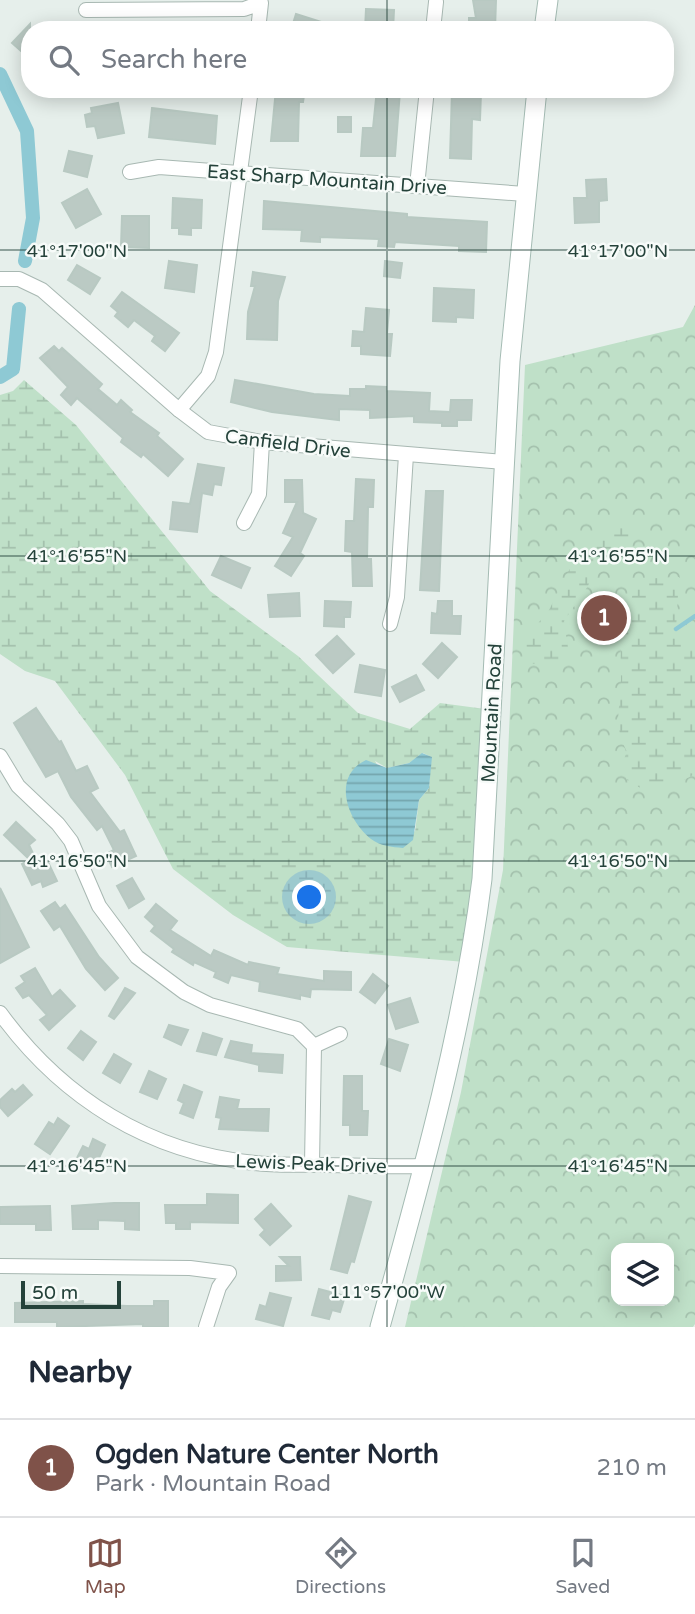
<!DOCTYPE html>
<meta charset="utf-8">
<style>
body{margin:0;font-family:"Varela Round",sans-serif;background:#f2f2f3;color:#1f2937}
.controls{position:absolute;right:21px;bottom:21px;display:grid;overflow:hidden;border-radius:14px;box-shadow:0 4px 18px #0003}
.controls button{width:63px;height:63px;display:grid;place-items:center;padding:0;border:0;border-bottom:2px solid #e0e1e3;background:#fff;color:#1f2937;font:35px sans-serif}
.scale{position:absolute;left:21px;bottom:18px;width:100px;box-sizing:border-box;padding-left:7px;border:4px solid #24423a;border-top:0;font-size:19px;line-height:24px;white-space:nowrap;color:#24423a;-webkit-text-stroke:5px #f7fbf9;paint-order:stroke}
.you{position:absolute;left:310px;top:898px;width:24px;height:24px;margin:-18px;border:5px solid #fff;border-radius:50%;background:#1a73e8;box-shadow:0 0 0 10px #1a73e833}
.badge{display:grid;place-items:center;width:46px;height:46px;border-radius:50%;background:#7f5249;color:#fff;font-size:23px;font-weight:700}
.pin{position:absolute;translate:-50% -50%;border:4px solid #fff;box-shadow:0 2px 7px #0006}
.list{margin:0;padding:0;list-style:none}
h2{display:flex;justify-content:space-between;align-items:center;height:91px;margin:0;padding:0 28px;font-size:30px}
h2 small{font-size:23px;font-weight:400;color:#747a83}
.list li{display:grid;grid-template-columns:46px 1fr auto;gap:21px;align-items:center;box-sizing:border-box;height:98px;padding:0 28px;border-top:2px solid #e0e1e3}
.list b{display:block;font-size:26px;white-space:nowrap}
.list p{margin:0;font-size:23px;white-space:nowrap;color:#747a83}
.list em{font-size:23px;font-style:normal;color:#747a83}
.icon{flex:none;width:38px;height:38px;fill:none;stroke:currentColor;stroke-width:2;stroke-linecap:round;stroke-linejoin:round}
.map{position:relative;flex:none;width:695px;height:1327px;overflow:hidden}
.search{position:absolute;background:#fff;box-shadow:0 4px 18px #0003;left:21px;right:21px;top:21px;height:77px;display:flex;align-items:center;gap:18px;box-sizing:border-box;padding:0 24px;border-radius:28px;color:#747a83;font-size:26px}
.sheet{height:189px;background:#fff}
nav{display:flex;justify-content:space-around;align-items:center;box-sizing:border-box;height:98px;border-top:2px solid #e0e1e3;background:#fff;font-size:19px;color:#747a83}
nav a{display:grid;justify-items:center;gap:4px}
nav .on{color:#7f5249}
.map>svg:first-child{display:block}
</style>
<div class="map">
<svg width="695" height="1327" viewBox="0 0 695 1327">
<defs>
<pattern id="forest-crowns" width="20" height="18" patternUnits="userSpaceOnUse" patternTransform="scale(1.75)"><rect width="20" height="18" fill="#bfe0c8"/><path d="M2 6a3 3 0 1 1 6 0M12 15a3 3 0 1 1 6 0" fill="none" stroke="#a4c1ad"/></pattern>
<pattern id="wetland-marsh" width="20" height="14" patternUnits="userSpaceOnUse" patternTransform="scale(1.75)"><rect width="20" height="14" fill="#bfe0c8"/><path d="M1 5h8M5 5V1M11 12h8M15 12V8" fill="none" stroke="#a4c1ad"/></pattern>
<pattern id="water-rules" width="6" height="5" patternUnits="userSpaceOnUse" patternTransform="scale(1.75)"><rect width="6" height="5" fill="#8ec9d4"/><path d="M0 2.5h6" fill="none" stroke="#74a5ad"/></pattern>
</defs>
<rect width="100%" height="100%" fill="#e6efeb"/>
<!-- forest -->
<path fill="url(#forest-crowns)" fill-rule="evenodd" d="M695,305v1019l-2,3h-288l56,-235 42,-222 22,-505 158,-38zM616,1248h53v53h-53z"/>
<!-- wetland -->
<g fill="url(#wetland-marsh)" fill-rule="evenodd">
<path d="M24,380l52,45 134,166 88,65 60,57 52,16 30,-26 45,6 -8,162 -12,91 -178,-15 -54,-32 -60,-46 -48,-94 -70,-94 -30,-10 -25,-17v-259l13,-4zM423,753l8,4 -2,31 -10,12 -4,32 -40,-71 12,7 22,-5z"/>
<path d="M626,518l5,30 -31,4 -12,34 -24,35 6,40 -38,3 -12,-19 29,-35 32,-63z"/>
<path d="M679,577l-3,52 19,16v128c-17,14 -34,8 -53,16l-15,-9 -5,-17 5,-11c-15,-29 -6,-43 -6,-73 -1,-41 0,-62 19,-100z"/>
</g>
<!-- water -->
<path fill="url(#water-rules)" d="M422,753l10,4 -3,31 -10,12 -6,40 -10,8c-11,-1 -23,-2 -32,-9 -25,-20 -39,-63 -5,-79l21,8 22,-5z"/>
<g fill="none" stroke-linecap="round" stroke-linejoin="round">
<!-- stream -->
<path stroke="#8ec9d4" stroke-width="4.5" d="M676,629l19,-13"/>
<!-- canal -->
<g stroke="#8ec9d4" stroke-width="14">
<path d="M0,74l27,57 6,87 -8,43"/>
<path d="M0,377l13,-8 6,-60"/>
</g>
</g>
<!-- building -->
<g fill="#bbcac4" stroke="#b8c9c2" stroke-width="2">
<path d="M473,0h23l-1,30h-26v-12h7z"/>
<path d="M366,9l28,1 -1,20h-28z"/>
<path d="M296,14l41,13v3h-46z"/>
<path d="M30,24v35l-18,-16z"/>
<path d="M276,89h29l-2,13h-4l-1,39h-27z"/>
<path d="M377,89l23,2 -5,65h-34l2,-28h10z"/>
<path d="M452,91l29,1 -1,28 -8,-1 -1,40 -21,-1z"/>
<path d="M118,103l6,30 -26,5 -3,-12 -8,1 -2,-12 7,-2 -1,-5z"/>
<path d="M152,108l65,8 -2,28 -66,-7z"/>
<rect x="338" y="117" width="13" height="15"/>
<path d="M69,151l23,5 -5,21 -23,-6z"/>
<path d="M606,179l1,21 -8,1v21l-24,1 -1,-25h13l-1,-18z"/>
<path d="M87,189l14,25 -25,14 -14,-25z"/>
<path d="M173,198l29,2 -1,28h-10v7l-12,-1v-6h-7z"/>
<path d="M264,201l143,13v3l80,5 -1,30 -27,-1v-5l-64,-4 -1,5 -16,-1 1,-7 -59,-2v5l-19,-1 1,-11 -39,-1z"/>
<path d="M122,216h27v32l-28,-1z"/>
<path d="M169,261l28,4 -3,27 -29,-4z"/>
<path d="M385,261l17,2 -2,15 -16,-2z"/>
<path d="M77,265l23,13 -10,16 -22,-14z"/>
<path d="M253,272l32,5 -7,24 -1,39 -30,-1 1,-27 7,-26h-4z"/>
<path d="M434,288l40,2 -1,28 -17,-1v5l-23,-1z"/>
<path d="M122,292l57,41 -14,18 -13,-10 3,-5 -21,-16 -6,7 -13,-11 3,-4 -7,-6z"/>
<path d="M366,308l23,2 -2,24h5l-2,22 -29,-2v-8h-9l1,-15 11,1z"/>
<path d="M54,346l5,5 3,-3 40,36 -4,5 19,16 4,-5 11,10 -2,2 29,21 -2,3 26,23 -15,17 -25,-22 -2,3 -20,-15 2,-4 -46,-40 -6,7 -10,-10 7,-8 -28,-29z"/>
<path d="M235,380l79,14 36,2v-7h16v-3l20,1v4l44,2 -1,18 21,1 1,-12h21l-1,20h-14v6h-15v-3l-28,-1v-6l-44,2v-8l-31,-1v11l-67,-8 -41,-10z"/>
<path d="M198,464l26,4 -3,17 -7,-1 -2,11 -10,-2 -5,39 -27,-3 3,-27 17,2z"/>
<path d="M356,479l18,1 -1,27h-5l-1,52h4l1,27h-19l-1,-34 -7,-1 1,-30h8z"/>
<path d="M285,480h17l1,33 13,6 -16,34 4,3 -13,20 -16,-10 18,-29 -10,-4 14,-31h-12z"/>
<path d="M426,491h17l-4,100 -19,-1z"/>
<path d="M221,556l29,12 -9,20 -29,-13z"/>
<path d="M299,593l1,23 -30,1 -2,-22z"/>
<path d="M325,601l26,1 -1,15h-6v10l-20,-1z"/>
<path d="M438,601h14v15h9l-1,18 -29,-1 1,-20 5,1z"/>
<path d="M337,636l17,18 -21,19 -17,-18z"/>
<path d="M442,643l15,14 -19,21 -15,-14z"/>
<path d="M360,665l25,5 -4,26 -26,-4z"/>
<path d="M416,675l8,15 -24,12 -8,-15z"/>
<path d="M36,708l23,34 2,-1 15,30 11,-5 11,22 -8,4 30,40 4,-2 12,26 -24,11 -6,-13 8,-4 -12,-24 -5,4 -26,-33 -13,-26 -12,6 -32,-54z"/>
<path d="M16,822l19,18 -6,5 10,21 9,-4 9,19 -14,6 -2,-6 -9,4 -10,-21 8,-4 -26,-25z"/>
<path d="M132,878l12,21 -15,9 -12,-22z"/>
<path d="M0,888l29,59 -29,16z"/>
<path d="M55,902l5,7 5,-4 34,52 19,21 -13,12 -19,-21 -26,-43 -6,4 -13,-19z"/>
<path d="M156,904l21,17 -7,9 41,26 3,-6 34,15 1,-3 30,6 -2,6 47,7v-10l27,1v18l-40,-1 -1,8 -10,-2v4l-41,-8 1,-9 -29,-7 -3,8 -14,-6 2,-5 -22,-10 -1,3 -21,-13 2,-3 -23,-18 4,-5 -10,-9z"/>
<path d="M35,968l17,29 8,-7 15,16 -26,24 -9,-10 7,-5 -18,-20 -6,3 -7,-10 9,-6 -4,-6z"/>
<path d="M373,974l15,12 -13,17 -15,-11z"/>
<path d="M125,988l10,5 -21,26 -5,-3z"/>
<path d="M410,998l8,24 -22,7 -8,-24z"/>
<path d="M169,1025l19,5 -7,15 -17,-8z"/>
<path d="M81,1031l15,11 -13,18 -15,-12z"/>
<path d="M203,1033l19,6 -6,16 -19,-4z"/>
<path d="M389,1039l19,6 -8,26 -19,-7z"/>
<path d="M231,1041l21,4 -1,8 32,2 -1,18 -23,-2v-6l-34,-8z"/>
<path d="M114,1054l17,10 -11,19 -17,-10z"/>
<path d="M149,1071l17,8 -9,20 -17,-7z"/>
<path d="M344,1076h18v35h6l-1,24h-17v-10h-7z"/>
<path d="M23,1085l9,10 -24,21 -8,-9v-7l12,-11 3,3z"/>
<path d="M184,1085l18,7 -9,26 -13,-5 4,-10 -6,-3z"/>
<path d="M220,1097l19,3 -2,9h32l-1,22 -49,-2 2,-11 -5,-1z"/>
<path d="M58,1118l11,8 -19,28 -15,-10 14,-22 5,3z"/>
<path d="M93,1139l12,6 -11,24 -18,-9 7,-14 6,3z"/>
<path d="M207,1194l31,1v28l-48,-1v7h-14v-6h-10l-1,-18h42z"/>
<path d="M349,1196l22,6 -17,60 -3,-1 -4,12 -16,-4z"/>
<path d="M114,1203h25v27l-14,-1v-8l-27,-1v9h-25l-1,-23z"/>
<path d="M271,1204l20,22 -21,19 -10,-10 5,-5 -10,-11z"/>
<path d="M50,1206l1,24h-15v-6h-36v-17z"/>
<path d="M280,1257h20l1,23 -25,1v-15h13z"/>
<path d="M319,1289l26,7 -5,16 -8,-2 -3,9 -17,-4z"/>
<path d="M270,1293l21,5 -8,28 -27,-7 4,-14 6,2z"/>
<path d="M83,1301v3l44,2h27v-5h14v26h-25v-3l-86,3v-5h-42v-19z"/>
</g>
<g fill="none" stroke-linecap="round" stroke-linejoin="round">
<!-- street casing -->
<g stroke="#a8b8b2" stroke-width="16">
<g id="street">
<path d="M86,10l158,-1 17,-6 -3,27"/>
<path d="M433,30l3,-28"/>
<path d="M130,172l29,-5 366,27"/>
<path d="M417,186l10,-97"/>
<path d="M0,279h19l23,11 137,120 29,22 54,10 242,20"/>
<path d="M179,410l29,-34 8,-24 35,-263"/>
<path d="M244,523l15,-29 3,-52"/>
<path d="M390,624l7,-27 9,-142"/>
<path d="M0,756l18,30 40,38 13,17 28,65 38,51 47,35 26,13 87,24 17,17 -2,118"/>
<path d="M0,1013c62,85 149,140 255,150 23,3 47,1 70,2 32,0 64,2 96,1"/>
<path d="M314,1046l26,-12"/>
<path d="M0,1266l190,2 39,5 -10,14 -13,40"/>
</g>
</g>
<!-- secondary casing -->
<g stroke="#a4bbb3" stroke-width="21">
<g id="secondary">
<path d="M544,30l4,-30"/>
<path d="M380,1327c41,-148 83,-296 102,-448l28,-518 27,-272"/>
</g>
</g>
<!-- street -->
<use href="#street" stroke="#fff" stroke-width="14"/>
<!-- secondary -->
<use href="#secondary" stroke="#fff" stroke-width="19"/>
</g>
<!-- ticks -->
<path fill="none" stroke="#24423a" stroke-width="2" stroke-opacity="0.45" d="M387,0v30M387,89v1238M0,250h695M0,556h695M0,861h695M0,1166h695"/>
<g text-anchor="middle" stroke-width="5" stroke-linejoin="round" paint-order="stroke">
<!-- street labels -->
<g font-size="19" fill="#24423a" stroke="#f7fbf9">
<text transform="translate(327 179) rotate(4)" y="7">East Sharp Mountain Drive</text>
<text transform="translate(288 443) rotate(7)" y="7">Canfield Drive</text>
<text transform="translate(491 713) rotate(-87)" y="7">Mountain Road</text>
<text transform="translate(311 1163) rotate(2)" y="7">Lewis Peak Drive</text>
</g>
</g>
<g font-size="18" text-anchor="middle" fill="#24423a" stroke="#f7fbf9" stroke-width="5" stroke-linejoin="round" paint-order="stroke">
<text x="77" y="257">41°17'00"N</text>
<text x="618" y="257">41°17'00"N</text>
<text x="77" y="562">41°16'55"N</text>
<text x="618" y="562">41°16'55"N</text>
<text x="77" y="867">41°16'50"N</text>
<text x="618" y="867">41°16'50"N</text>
<text x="77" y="1172">41°16'45"N</text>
<text x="618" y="1172">41°16'45"N</text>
<text x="387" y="1298">111°57'00"W</text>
</g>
</svg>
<div class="controls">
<button><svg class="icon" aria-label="layers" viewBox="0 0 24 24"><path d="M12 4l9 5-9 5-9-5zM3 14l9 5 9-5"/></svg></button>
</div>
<div class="scale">50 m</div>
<div class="you"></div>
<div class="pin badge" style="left:604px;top:618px">1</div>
<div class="search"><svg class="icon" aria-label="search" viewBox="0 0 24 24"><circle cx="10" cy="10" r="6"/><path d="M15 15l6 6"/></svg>Search here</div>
</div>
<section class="sheet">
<h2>Nearby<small></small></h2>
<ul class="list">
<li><span class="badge">1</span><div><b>Ogden Nature Center North</b><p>Park · Mountain Road</p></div><em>210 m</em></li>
</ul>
</section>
<nav>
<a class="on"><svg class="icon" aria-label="map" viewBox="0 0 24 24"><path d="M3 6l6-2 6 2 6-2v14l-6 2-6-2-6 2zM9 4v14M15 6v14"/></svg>Map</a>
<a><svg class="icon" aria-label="directions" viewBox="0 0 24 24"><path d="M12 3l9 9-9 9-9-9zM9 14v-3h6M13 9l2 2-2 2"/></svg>Directions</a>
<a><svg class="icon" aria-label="saved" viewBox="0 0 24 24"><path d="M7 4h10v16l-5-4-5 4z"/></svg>Saved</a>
</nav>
